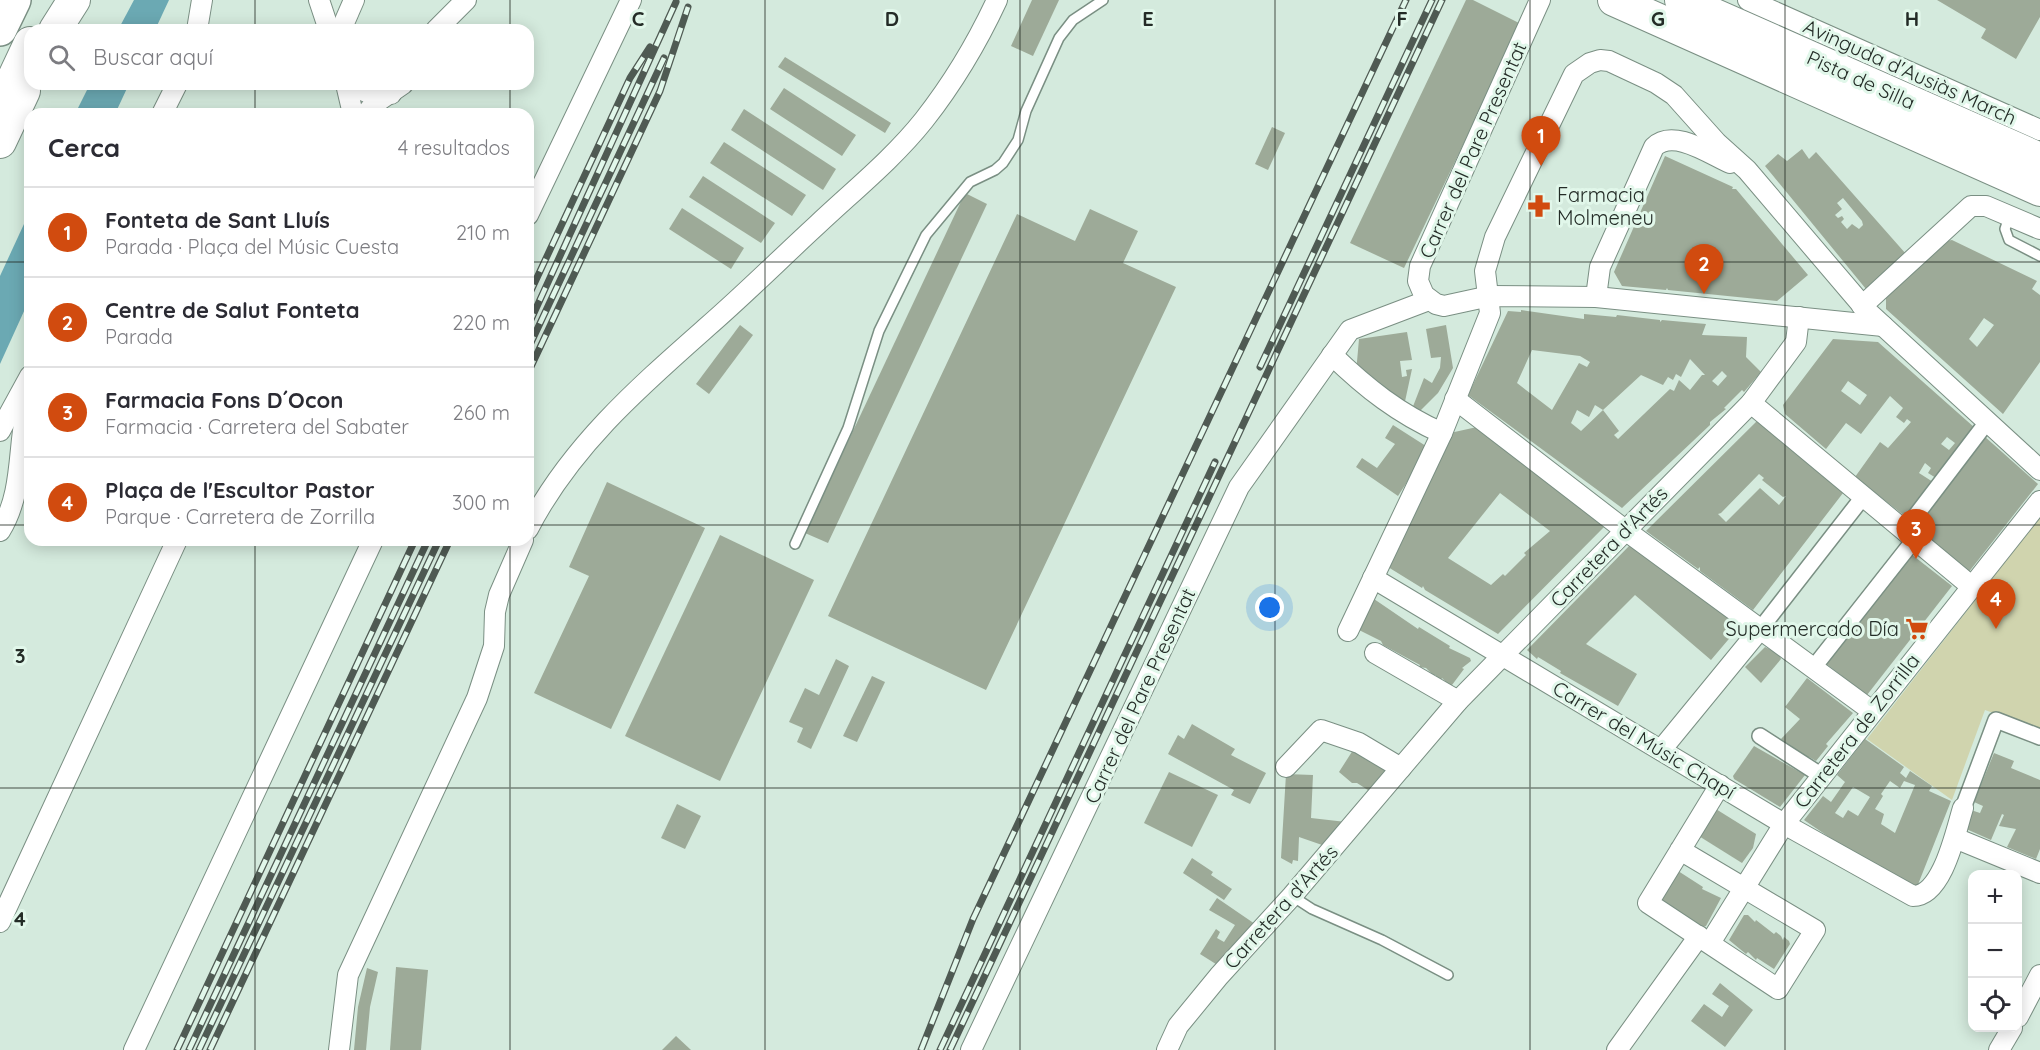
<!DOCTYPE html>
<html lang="es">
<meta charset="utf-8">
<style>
body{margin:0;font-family:Quicksand,sans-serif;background:#f2f2f3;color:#2b2b33}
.controls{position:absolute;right:18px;bottom:18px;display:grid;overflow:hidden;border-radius:12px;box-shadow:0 3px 15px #0003}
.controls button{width:54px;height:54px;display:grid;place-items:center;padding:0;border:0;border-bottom:2px solid #e1e1e2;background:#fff;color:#2b2b33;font:30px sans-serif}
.you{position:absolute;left:1270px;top:608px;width:21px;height:21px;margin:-15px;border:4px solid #fff;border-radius:50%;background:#1a73e8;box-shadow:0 0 0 9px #1a73e833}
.badge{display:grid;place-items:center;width:39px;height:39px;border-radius:50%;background:#d14b0f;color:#fff;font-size:20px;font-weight:700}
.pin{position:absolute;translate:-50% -50px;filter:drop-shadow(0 2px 3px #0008)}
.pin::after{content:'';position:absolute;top:32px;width:21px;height:18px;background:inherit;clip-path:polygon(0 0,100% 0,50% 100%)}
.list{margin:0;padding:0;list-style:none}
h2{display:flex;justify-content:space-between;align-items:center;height:78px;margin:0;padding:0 24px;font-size:26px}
h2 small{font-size:20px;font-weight:400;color:#7c7c81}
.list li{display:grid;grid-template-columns:39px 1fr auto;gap:18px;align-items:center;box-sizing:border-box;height:90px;padding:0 24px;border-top:2px solid #e1e1e2}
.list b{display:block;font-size:22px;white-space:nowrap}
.list p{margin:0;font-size:20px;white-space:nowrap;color:#7c7c81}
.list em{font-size:20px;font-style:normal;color:#7c7c81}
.icon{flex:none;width:33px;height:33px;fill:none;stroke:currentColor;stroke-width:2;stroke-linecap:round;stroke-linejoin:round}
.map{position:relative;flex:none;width:2040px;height:1050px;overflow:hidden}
.search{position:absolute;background:#fff;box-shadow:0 3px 15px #0003;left:24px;top:24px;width:510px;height:66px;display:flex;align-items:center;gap:15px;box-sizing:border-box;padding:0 21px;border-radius:18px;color:#7c7c81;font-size:22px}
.panel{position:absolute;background:#fff;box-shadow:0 3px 15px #0003;left:24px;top:108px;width:510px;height:438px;border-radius:18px}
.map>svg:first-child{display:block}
</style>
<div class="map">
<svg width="2040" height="1050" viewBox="0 0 2040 1050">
<rect width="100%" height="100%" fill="#d4eadd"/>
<!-- green -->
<path fill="#d0d4ae" d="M2040,517v213l-55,-20 -33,90 -85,-61z"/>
<!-- water -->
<g fill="#6ba9b3">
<path d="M134,0h35l-14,30h-37z"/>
<path d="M90,84h39l-14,30h-40z"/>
<path d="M30,211v87l-30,66v-88z"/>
</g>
<!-- building -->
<g fill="#9daa98" fill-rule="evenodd">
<path d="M1032,0h27l-26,56 -22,-10z"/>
<path d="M1466,0h7l48,24 -117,244 -54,-25z"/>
<path d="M1937,0h103v17l-24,42 -35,-21 5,-9z"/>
<path d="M785,57l106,66 -6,10 -107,-66z"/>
<path d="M784,88l72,47 -14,21 -72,-47z"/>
<path d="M744,109l92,60 -13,21 -92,-60z"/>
<path d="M1272,127l13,6 -17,37 -13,-6z"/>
<path d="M724,142l82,53 -14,21 -82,-53z"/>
<path d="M1802,149l7,10 7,-7 90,102 -40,35 -101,-123 13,-12 9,7zM1843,198l19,23 1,4 -4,4 -7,-5 -5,5 -6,-7 3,-3 -2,-3 -4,2 -3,-3 7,-6 -5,-6z"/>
<path d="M1665,156l68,31 -1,2h4l72,86 -31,26 -109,-11 -1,-2 -1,2 -44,-4 -8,-14z"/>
<path d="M703,176l72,47 -14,20 -72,-46z"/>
<path d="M965,193l22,11 -159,339 -23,-10z"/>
<path d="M682,208l62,40 -13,21 -62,-40z"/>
<path d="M1090,209l48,22 -15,32 53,24 -190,403 -158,-74 189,-402 58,27z"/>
<path d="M1952,240l85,41 -5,8 8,6v67l-37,52 -117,-105v-17l50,-49zM1984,318l10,7 -17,22 -8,-8z"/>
<path d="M1521,310l63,9v-5l32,3 1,-2 43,5v2l2,-2 44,4 -4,11 45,2 -1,20 15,15 -17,20 -2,-2 -18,18 2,1 -16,13v3l-88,83 -154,-113 40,-84 13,1zM1532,350l48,6 10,6 -3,5 -8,-4 -27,47 -35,-27zM1690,359l15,16h-3l-12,15 -11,-10 -5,11 -4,-2 -52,50 -4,-4 5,-4 -16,-21 38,-35 22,10 5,-8 5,3 3,-6 5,3zM1722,371l5,5 -9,10 -6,-5zM1595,405l8,5 -22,21 -10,-8 6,-13 12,7z"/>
<path d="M740,325l13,10 -44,59 -13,-10z"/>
<path d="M1446,325l7,43 -15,25 -19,19 -7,-3 12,-31 8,5 8,-15 1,-11 -10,1 -5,-29z"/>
<path d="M1407,332l5,28 -12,1 2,16 5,-1 -1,-6 6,-1 -8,37 -48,-33 3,-34z"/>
<path d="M1833,339l45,3 97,86 -39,50 -8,-5 3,-5 -6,-5 -6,10 14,9 -27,35 -51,-40 25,-35 8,6 23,-26 -4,-3 -3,4 -8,-6 7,-9 -13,-12 -29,38 -15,-11 -20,26 -41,-35 -2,-9zM1848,381l19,14 -7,10 -19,-14zM1947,437l8,6 -6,7 -8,-6z"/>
<path d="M1757,421l86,72 -90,117 -53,-39v-4l-2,2 -52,-38zM1759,474l5,4 -2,2 21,17 3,-1 -7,9 -19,-17 -34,34 -8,-8 3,-1z"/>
<path d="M1393,425l36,23 -31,48 -42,-29 6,-9 15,10 18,-24 -10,-6z"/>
<path d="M1477,427l128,99 -107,108 -73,-44 -2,-4 -1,2 -34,-21 51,-105 -1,-2 12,-27zM1500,493l50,38 -26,22 2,2 -21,21 -2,-2 -12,11 -43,-27z"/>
<path d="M1984,436l54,48 -70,89 -53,-48z"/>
<path d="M607,482l98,46 -94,201 -77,-36 55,-117 -20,-9z"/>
<path d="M720,535l94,45 -94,201 -95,-45z"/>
<path d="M1631,544l108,81v2l-28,33 -76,-65 -49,49 51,30 -19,32 -58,-33 1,-2 -23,-14 -1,2 -10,-9z"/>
<path d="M1911,554l41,32 -85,109 -42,-32z"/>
<path d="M1374,599l44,30 1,-2 31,19 -1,2 21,10 1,3 -9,7 2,1 -12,16h-3l-7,-7 -1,2 -6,-3 1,-2h-3l-7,-7 -7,-1 1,-2 -37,-20 -2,-4 -24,-12z"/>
<path d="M1765,647l14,7 2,5 -20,24 -16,-16z"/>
<path d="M836,659l13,7 -38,83 -14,-7 6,-14 -14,-6 16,-34 14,7z"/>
<path d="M872,676l13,6 -28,60 -14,-6z"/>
<path d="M1807,678l46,35 -27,31 2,2 -12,15 -7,-4 -1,2 -27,-20 19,-20 -15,-12z"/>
<path d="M1192,724l43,25 -4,6 35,18 -16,31 -19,-9 3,-5 -66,-36 10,-19 6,4z"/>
<path d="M1865,739l39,28 -4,6 6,5 4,-7 22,15 -3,5 22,10 -34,86 -65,-35 -3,-4 -1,2 -44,-30 19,-24 8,6 14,-20 -8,-7zM1890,781l10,7 4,-7 11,4 -20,48 -14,-9 3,-10 -9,-5 8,-13 -2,-2zM1853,787l17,10 -12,19 -10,-6 -5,8 -8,-5z"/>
<path d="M1754,746l51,29 -25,32 -46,-28 -1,-3z"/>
<path d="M1355,747l35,22 -19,23 -14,-9h-5l-13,-11z"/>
<path d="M1994,753l20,8 -3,7 29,12v69l-4,10 -29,-12 9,-18 -17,-3 5,-11 -2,-1 -11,26 -27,-12 7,-18 9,3 3,-7 -9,-4z"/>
<path d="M1169,772l49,23 -26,52 -48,-24z"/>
<path d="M1286,774l27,1 -2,43 35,4 -21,24 -26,-9 -1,24 -5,-1 -1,4 -11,-6z"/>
<path d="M677,804l24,12 -16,33 -24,-11z"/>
<path d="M1711,806l45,28 -3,14 -11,15 -48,-30z"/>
<path d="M1192,858l21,14 -2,3 21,14 -8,11 -41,-27z"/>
<path d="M1675,869l28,18 -1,2 19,9 -15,28 -3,1 -46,-29z"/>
<path d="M1217,898l38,26 -24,23 -12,19 -19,-12 16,-25 4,3 -3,6 7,4 11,-17 -26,-15z"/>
<path d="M1744,915h4l7,7 1,-2 18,14 2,-2 5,4 2,4 1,-3 5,4 1,3 -16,25 -17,-11 -1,2 -8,-8 -2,2 -17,-14z"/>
<path d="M396,967l32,3 -7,80h-31z"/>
<path d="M367,968l11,4 -8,35 -4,43h-12l4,-43z"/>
<path d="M1720,983l33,27 -28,37 -34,-26 13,-17 18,13 7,-11 -17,-12z"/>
<path d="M676,1036l15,14h-29z"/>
</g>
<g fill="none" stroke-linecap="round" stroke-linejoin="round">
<!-- service casing -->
<g stroke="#7a8f83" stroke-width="12">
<g id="service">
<path d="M2014,220l-7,3 -2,6 4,11 31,16"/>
<path d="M795,544l53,-116 31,-97 47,-96 44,-53 25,-12 8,-7 15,-23 8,-29 33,-73 14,-18 30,-20"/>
<path d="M1292,896l20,13 70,31 66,35"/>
</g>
</g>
<!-- pedestrian casing -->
<g stroke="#7a8f83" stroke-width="18">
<g id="pedestrian">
<path d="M1904,531l83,-109"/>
<path d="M1761,628l102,-131"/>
<path d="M1814,667l100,-127"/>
<path d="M1760,736l62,40"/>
<path d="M1963,808l33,-88 44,17"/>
</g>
</g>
<!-- minor casing -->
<g stroke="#7a8f83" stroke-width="22">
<g id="minor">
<path d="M319,0l10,30"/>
<path d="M1540,0l-120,266 -2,15 6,14 12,9 8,2 46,-10 106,1 287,29"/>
<path d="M1748,0l292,130"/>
<path d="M197,30l5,-30"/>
<path d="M341,30l13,-30"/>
<path d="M436,30l30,-30"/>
<path d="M346,84l7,30"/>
<path d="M348,84l21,9 22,1"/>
<path d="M162,114l15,-30"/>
<path d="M366,114l8,-10 29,-20"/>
<path d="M528,215l103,-215"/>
<path d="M1596,297l4,-30 54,-120c19,-19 56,7 76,16"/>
<path d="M1862,306l109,-100h15l54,23"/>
<path d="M1332,355c34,33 67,59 110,78"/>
<path d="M1455,399l170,131 247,181"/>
<path d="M1751,403l220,183"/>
<path d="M0,431l30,-55"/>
<path d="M528,529c42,-82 111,-142 179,-202 38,-33 73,-68 110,-102 36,-34 76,-66 107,-105 29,-37 53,-77 73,-120"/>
<path d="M0,531c26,-42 16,-91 30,-136"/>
<path d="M1373,578l411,246 129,72c30,0 43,-66 50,-88"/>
<path d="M1348,631l94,-198 48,-120 -5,-42 10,-34 79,-163 16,-11 10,-3 9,1 47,22 18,12 43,48 30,27 121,142 172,158"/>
<path d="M1375,653l83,48"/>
<path d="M1661,750l100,-122"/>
<path d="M1286,767l35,-37 38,13 42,25"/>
<path d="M1955,838l85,35"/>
<path d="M1680,850l135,80 -37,59 -130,-86 72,-118"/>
<path d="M0,922l177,-382"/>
<path d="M1710,943l74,-119 256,-323"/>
<path d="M2018,1017l22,-42"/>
<path d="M134,1050l239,-510"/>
<path d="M339,1050l9,-75 129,-277 17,-52 1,-34 4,-17 24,-55"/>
<path d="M971,1050l268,-563 111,-157 79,-30"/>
<path d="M1167,1050l11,-24 41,-50 73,-80 166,-195 293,-298 45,-61 3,-25"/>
<path d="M1617,1050l82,-114"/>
<path d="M1999,1050l13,-22"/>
</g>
</g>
<!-- trunk casing -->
<g stroke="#7a8f83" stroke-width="34">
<g id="trunk">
<path d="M1614,0l426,190"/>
<path d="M1681,0l359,159"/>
<path d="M55,30l19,-30"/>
<path d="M0,107l30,-64"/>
<path d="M0,142l24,-51"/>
</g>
</g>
<!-- motorway casing -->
<g stroke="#7a8f83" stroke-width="36">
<path id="motorway" d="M0,29l14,-29"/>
</g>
<!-- service -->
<use href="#service" stroke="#fff" stroke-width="9"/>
<!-- pedestrian -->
<use href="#pedestrian" stroke="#fff" stroke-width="15"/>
<!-- minor -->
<use href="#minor" stroke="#fff" stroke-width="20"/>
<!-- trunk -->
<use href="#trunk" stroke="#fff" stroke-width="32"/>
<!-- motorway -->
<use href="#motorway" stroke="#fff" stroke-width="33"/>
<!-- rail casing -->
<g stroke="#4f5a53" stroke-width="7">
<g id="rail">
<path d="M528,297l102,-219 20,-31"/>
<path d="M528,326l148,-324"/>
<path d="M528,349l136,-291"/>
<path d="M1260,367l172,-367"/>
<path d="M528,373l132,-282 28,-84"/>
<path d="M177,1050l238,-510"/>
<path d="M189,1050l239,-510"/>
<path d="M199,1050l240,-510"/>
<path d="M210,1050l240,-510"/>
<path d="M921,1050l52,-131 433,-919"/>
<path d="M940,1050l275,-588"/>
<path d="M950,1050l492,-1050"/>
</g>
</g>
<!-- rail -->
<use href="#rail" stroke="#e1f7ea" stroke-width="4.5" stroke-dasharray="14" stroke-linecap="butt"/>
</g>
<!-- grid -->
<path fill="none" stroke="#242c27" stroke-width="1.5" stroke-opacity="0.55" d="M255,0v30M510,0v30M765,0v1050M1020,0v1050M1275,0v1050M1530,0v1050M1785,0v1050M255,84v30M510,84v30M0,262h30M528,262h1512M0,525h30M528,525h1512M255,540v510M510,540v510M0,788h2040"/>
<!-- icons -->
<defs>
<g id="pharmacy-bare" transform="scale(1.8)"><path d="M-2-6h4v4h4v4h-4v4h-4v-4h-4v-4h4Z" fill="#d14b0f" stroke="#e1f7ea" stroke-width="2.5" paint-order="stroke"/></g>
<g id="supermarket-bare" transform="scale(1.8)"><path d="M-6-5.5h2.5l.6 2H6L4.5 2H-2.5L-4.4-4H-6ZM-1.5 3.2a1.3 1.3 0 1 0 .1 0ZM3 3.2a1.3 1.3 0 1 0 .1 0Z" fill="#d14b0f" stroke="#e1f7ea" stroke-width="2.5" paint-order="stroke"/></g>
</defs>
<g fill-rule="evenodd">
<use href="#pharmacy-bare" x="1539" y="206"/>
<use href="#supermarket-bare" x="1917" y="629"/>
</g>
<g text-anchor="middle" stroke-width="6" stroke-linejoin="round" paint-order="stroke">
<!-- street labels -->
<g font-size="20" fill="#242c27" stroke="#e1f7ea">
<text transform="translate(1910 72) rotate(24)" y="7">Avinguda d'Ausiàs March</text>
<text transform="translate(1861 80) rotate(24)" y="7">Pista de Silla</text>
<text transform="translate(1473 150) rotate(-66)" y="7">Carrer del Pare Presentat</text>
<text transform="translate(1609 547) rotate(-46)" y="7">Carretera d'Artés</text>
<text transform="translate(1140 696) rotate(-65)" y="7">Carrer del Pare Presentat</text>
<text transform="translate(1857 731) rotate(-52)" y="7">Carretera de Zorrilla</text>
<text transform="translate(1644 740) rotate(31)" y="7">Carrer del Músic Chapí</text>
<text transform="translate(1281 907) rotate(-48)" y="7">Carretera d'Artés</text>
</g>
<!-- poi labels -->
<g font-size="20" fill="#242c27" stroke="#e1f7ea" text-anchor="start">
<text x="1557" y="202">Farmacia<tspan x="1557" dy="23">Molmeneu</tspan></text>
<text x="1899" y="636" text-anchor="end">Supermercado Día</text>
</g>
</g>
<g font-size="20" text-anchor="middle" font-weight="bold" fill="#242c27" stroke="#e1f7ea" stroke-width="6" stroke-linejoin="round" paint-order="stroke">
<text x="638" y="26">C</text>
<text x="892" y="26">D</text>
<text x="1148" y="26">E</text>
<text x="1402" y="26">F</text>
<text x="1658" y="26">G</text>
<text x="1912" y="26">H</text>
<text x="20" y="663">3</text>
<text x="20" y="926">4</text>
</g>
</svg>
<div class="controls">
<button>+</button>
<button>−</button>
<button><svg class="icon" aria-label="locate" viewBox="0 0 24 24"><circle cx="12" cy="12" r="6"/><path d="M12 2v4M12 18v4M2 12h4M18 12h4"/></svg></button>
</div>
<div class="you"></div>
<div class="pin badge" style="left:1541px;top:166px">1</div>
<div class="pin badge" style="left:1704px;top:294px">2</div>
<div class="pin badge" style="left:1916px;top:559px">3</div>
<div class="pin badge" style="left:1996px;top:629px">4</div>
<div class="search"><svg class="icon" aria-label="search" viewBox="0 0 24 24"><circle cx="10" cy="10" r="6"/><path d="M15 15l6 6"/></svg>Buscar aquí</div>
<section class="panel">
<h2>Cerca<small>4 resultados</small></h2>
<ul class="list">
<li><span class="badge">1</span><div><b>Fonteta de Sant Lluís</b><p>Parada · Plaça del Músic Cuesta</p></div><em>210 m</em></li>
<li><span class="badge">2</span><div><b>Centre de Salut Fonteta</b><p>Parada</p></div><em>220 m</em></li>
<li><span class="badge">3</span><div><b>Farmacia Fons D´Ocon</b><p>Farmacia · Carretera del Sabater</p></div><em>260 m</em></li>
<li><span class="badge">4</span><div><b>Plaça de l'Escultor Pastor</b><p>Parque · Carretera de Zorrilla</p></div><em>300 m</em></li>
</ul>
</section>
</div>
